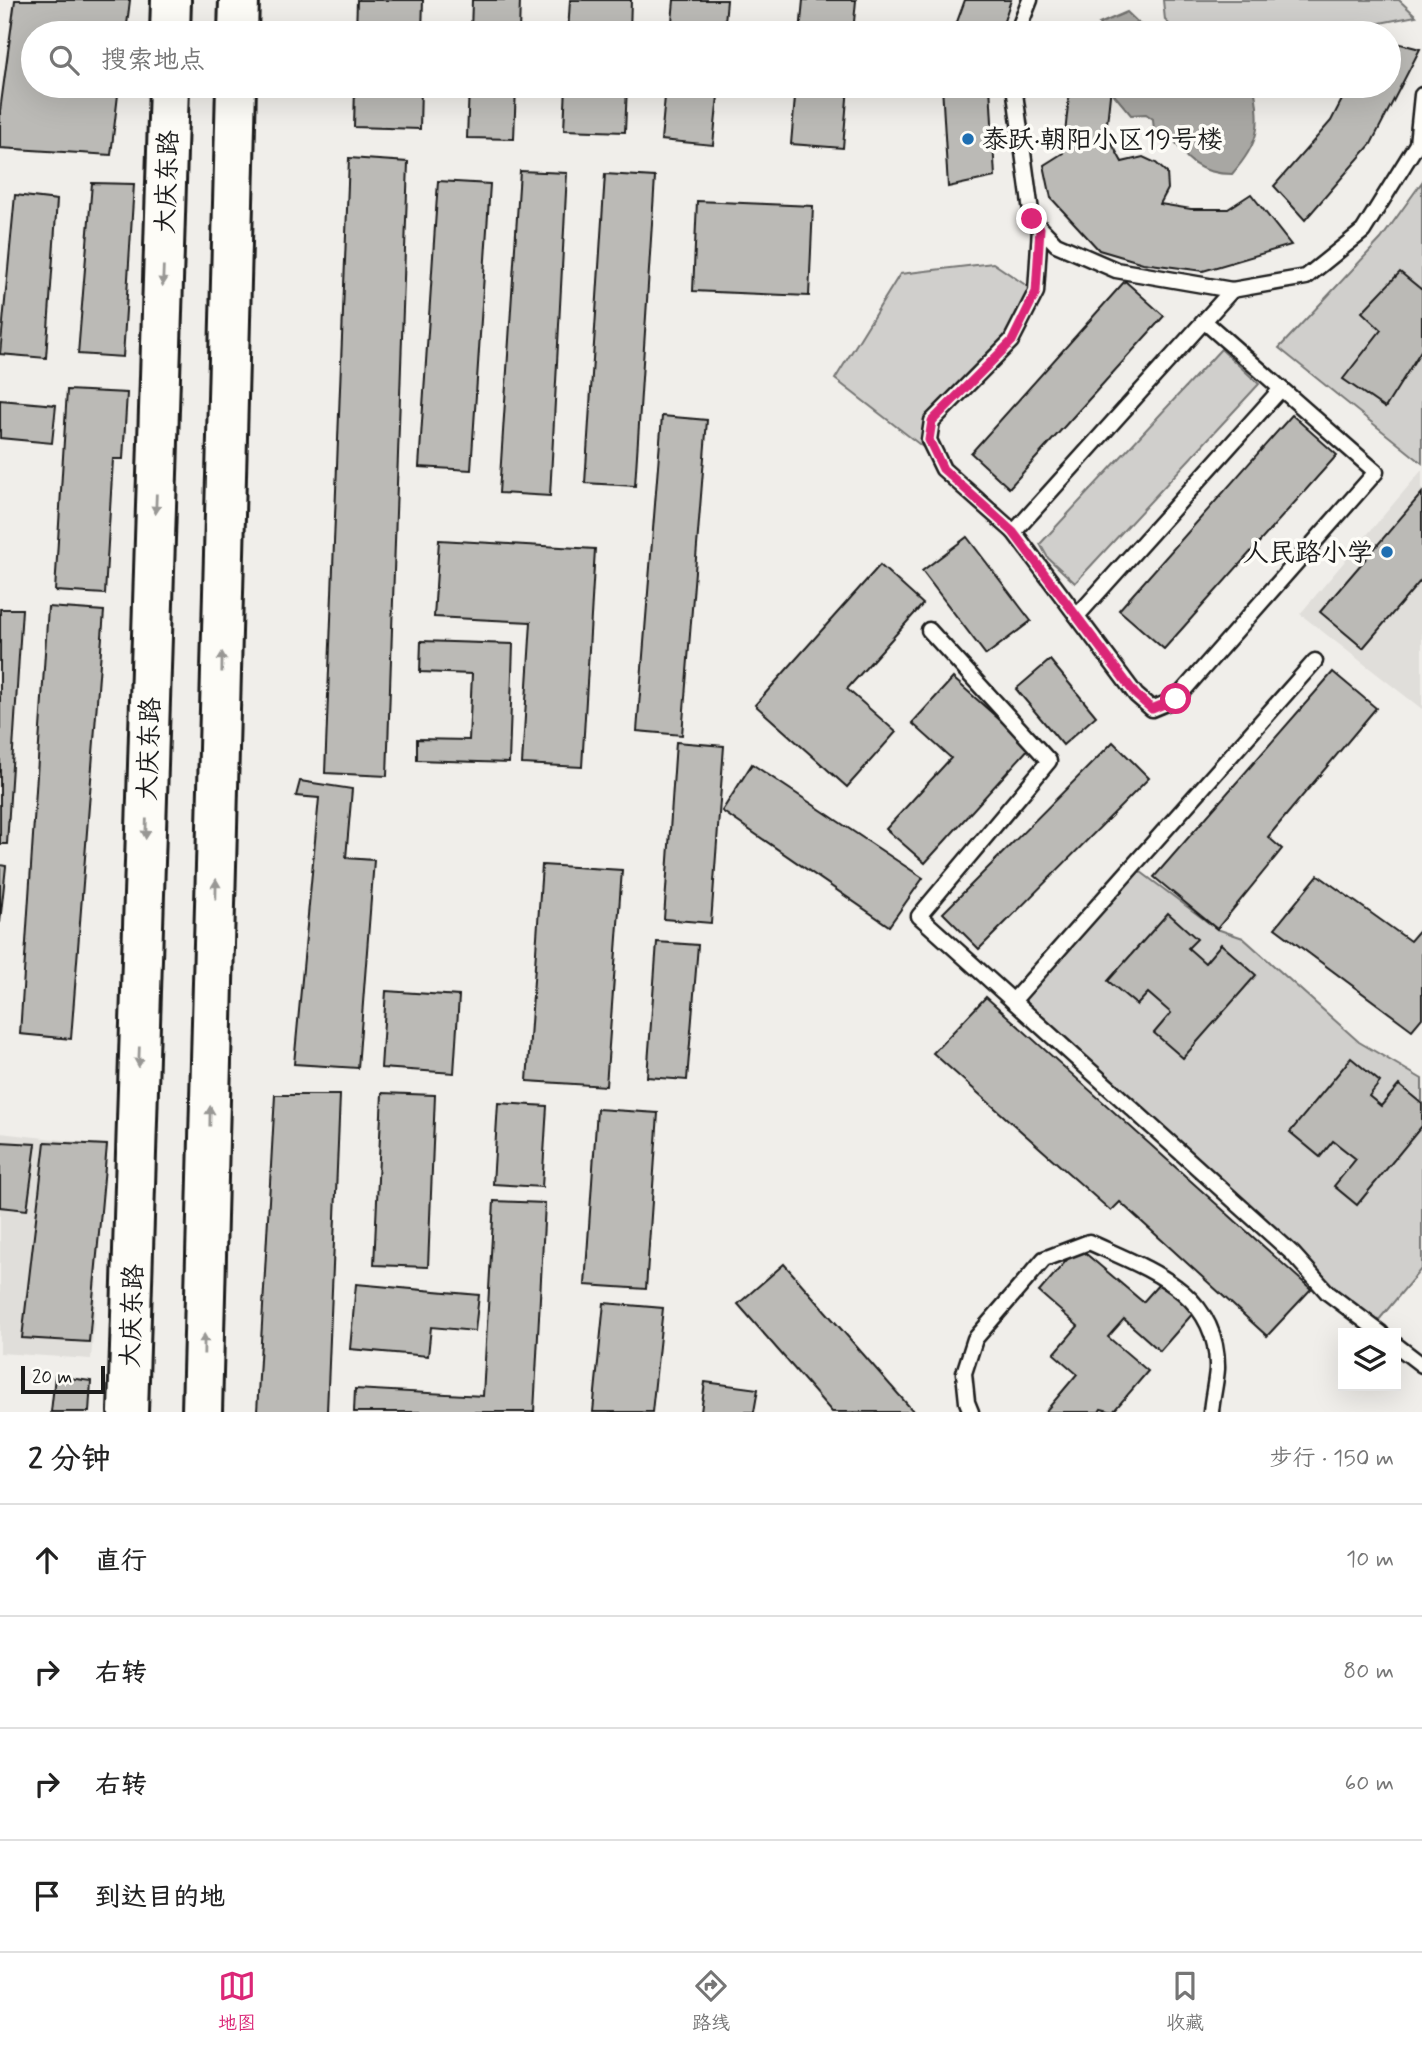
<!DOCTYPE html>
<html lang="zh">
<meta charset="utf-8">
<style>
body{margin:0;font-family:Mynerve,"LXGW WenKai TC",sans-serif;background:#f6f6f6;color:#222}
.controls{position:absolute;right:21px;bottom:21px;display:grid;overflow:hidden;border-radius:0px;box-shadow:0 7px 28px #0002}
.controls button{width:63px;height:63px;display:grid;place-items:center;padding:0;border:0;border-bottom:2px solid #e0e0e0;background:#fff;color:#222;font:35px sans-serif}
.scale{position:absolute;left:21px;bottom:18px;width:84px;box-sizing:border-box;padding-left:7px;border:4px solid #1c1c1c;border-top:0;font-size:19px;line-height:24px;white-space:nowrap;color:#1c1c1c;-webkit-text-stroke:5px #fdfcf7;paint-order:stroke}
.stop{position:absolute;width:21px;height:21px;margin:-16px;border:5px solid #db2777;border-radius:50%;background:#fff}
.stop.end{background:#db2777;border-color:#fff;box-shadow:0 2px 7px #0008}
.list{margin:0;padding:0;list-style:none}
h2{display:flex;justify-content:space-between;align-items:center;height:91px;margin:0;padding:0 28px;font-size:30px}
h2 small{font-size:23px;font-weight:400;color:#767676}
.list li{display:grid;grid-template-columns:46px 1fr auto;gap:21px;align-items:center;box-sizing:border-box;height:112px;padding:0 28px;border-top:2px solid #e0e0e0}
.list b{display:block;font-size:26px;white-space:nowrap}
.list em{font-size:23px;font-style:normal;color:#767676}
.icon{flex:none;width:38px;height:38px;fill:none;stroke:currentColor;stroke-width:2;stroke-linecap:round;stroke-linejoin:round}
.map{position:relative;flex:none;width:1422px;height:1412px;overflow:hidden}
.search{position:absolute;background:#fff;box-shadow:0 7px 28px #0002;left:21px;right:21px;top:21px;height:77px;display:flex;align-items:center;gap:18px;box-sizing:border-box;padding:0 24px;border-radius:38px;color:#767676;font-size:26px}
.sheet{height:539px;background:#fff}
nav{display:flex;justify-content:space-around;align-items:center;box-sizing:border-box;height:98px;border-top:2px solid #e0e0e0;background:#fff;font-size:19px;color:#767676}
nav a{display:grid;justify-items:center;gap:4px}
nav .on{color:#db2777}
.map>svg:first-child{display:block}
</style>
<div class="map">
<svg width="1422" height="1412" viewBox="0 0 1422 1412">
<rect width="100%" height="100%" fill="#f0eeea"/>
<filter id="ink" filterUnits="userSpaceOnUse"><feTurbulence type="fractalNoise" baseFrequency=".0143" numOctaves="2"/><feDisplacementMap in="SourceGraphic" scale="14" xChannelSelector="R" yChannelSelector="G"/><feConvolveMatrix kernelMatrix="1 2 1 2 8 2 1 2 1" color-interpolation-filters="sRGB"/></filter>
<g filter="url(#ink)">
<!-- built -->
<g fill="#e0deda">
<path d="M1422,470v239l-122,-95z"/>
<path d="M0,1133l107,12 -16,214 -91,-6z"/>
</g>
<!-- green -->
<g fill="#d0cfcc" stroke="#767674" stroke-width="2">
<path d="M1163,0h236l17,16 -87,17h-151l-13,-13z"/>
<path d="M1422,182v281l-143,-115 102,-109z"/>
<path d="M993,263l43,29 -25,49 -79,80 -4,30 -93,-72 65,-105z"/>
<path d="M1221,349l38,35 -184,199 -27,-25 -8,-14z"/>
<path d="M1133,866l84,63 26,9 116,104 63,37v189l-49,59 -360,-326z"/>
</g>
<!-- water -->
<g fill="#a8a7a3" stroke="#706f6d" stroke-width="2">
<path d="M1127,12l22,21h-44l-6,-9z"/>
<path d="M1115,86h139c7,41 6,56 -22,88 -32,0 -48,-13 -62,-42h-16l-1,-13 -7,-5 -15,1 -20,-24z"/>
</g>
<!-- building -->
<g fill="#bbbab6" stroke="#1c1c1c" stroke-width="2">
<path d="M15,0h115l-4,33h-93v53h86l-8,69 -111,-7v-37z"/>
<path d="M357,0h66l-1,33h-66z"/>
<path d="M472,0h48l-1,33h-48z"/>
<path d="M570,0h61l-1,33h-62z"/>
<path d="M674,0h53l-3,33h-53z"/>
<path d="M803,0h53l-3,33h-53z"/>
<path d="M965,0h46l-11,33h-47z"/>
<path d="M1389,41l31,8 -49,95 -66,76 -31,-34 57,-65 18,-35h40z"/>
<path d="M355,86h66l-1,43 -66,-2z"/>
<path d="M469,86h47l-2,53 -47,-1z"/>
<path d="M566,86h61l-2,46 -61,-2z"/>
<path d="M666,86h53l-6,59 -52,-5z"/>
<path d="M796,86h52l-5,62 -52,-4z"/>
<path d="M942,86h48l5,91 -47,10z"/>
<path d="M1070,86h41l-5,47 16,29 21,-5 13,6 11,10 1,16 -8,15 31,5h37l23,-15 40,51 -88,26 -60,-8 -44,-13 -48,-52 -7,-33 19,-12z"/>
<path d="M349,158l59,4 -21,614 -62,-3z"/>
<path d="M520,171l47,2 -17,323 -51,-3z"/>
<path d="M605,174l50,3 -20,309 -50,-3z"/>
<path d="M438,181l52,3 -19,286 -52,-3z"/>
<path d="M92,183l42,1 -11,173 -45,-3z"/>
<path d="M15,195l42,5 -11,158 -46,-4z"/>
<path d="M697,201l116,5 -4,90 -116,-5z"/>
<path d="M1400,272l22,18v59l-37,59 -42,-29 38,-49 -19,-18z"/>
<path d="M1125,281l39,35 -155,172 -38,-35z"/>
<path d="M67,390l60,3 -4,66h-10l-8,135 -50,-3z"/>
<path d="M0,400l56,5 -4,38 -52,-5z"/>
<path d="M1292,415l45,40 -173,194 -45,-39z"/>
<path d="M662,416l45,4 -25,315 -45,-4z"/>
<path d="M1422,493v86l-59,69 -43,-36z"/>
<path d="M967,537l64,84 -45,34 -64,-84z"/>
<path d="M439,540l156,9 -13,218 -60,-3 9,-142 -97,-5z"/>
<path d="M880,565l43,39 -76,85 49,43 -49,55 -92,-82z"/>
<path d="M48,607l56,4 -33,428 -51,-5z"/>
<path d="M0,609h22l-15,235h-7z"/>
<path d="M421,641l92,3 -4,119 -92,-3v-21l52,1 3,-66 -52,-2z"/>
<path d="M1050,660l46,56 -33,29 -47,-56z"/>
<path d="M1333,672l43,36 -108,129 14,12 -65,80 -63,-52z"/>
<path d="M953,678l77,69 -105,116 -39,-34 65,-71 -39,-35z"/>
<path d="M676,742l48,4 -13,177 -47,-4z"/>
<path d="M1113,742l36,36 -170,171 -36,-36z"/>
<path d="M752,764l171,114 -34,48 -167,-115z"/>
<path d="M300,781l52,8 -6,69 28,2 -16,208 -64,-4 25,-266 -23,-2z"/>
<path d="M0,865l6,1 -6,57z"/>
<path d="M542,865l80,5 -16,216 -79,-5z"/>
<path d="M1318,875l92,66 12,-14v91l-10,12 -137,-102z"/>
<path d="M1168,913l29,26 -9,9 17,15 16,-19 35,31 -73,83 -29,-25 17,-20 -23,-20 -11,12 -29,-24z"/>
<path d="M657,942l41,3 -11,135 -40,-3z"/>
<path d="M386,991l73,5 -5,77 -73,-5z"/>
<path d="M986,997l325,292 -44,47 -147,-134 -9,9 -178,-158z"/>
<path d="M1351,1058l29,24 -11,14 12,10 18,-21 23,19v22l-65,79 -23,-19 22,-27 -23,-18 -13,16 -30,-25z"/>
<path d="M382,1093l53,2 -7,172 -54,-2z"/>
<path d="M275,1095h65l-13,317h-70z"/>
<path d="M498,1103l49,3 -5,81 -49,-3z"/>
<path d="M597,1109l61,4 -12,176 -61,-4z"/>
<path d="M0,1142l36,2 -9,66 -27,-3z"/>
<path d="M45,1142l62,3 -18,197 -67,-4z"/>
<path d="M494,1201l51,2 -11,209h-180l1,-23 128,7z"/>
<path d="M1078,1247l65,55 17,-19 34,29 -34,39 -36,-32 -16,18 40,34 -35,41 -12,-3 -2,3h-54l32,-38 -23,-20 24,-28 -39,-34z"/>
<path d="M784,1264l130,148h-82l-94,-108z"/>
<path d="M356,1284l123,11 -4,36 -44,-4 -3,29 -78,-7z"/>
<path d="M604,1303l59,5 -11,104h-59z"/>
<path d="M55,1376l36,5 -2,31h-38z"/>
<path d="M705,1382l53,7 -4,23h-53z"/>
</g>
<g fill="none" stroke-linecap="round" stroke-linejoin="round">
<!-- lane casing -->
<g stroke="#1c1c1c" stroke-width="19">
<g id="lane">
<path d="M1017,33l13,-33"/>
<path d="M1014,86l18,133 24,25 60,26 116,20 74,-13 57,-46 54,-87 5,-49"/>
<path d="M1040,228l-4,64 -25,49 -79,80 -3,19 14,29 71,63 218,-242"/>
<path d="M1014,532l122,163 16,14 24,-10 200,-227 -172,-151"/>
<path d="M1077,616l204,-227"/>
<path d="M929,630l120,131 -130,155 374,338 35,39 53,40"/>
<path d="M1013,1001l302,-340"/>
<path d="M1396,1345l26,20"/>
<path d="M971,1412l-4,-10 -3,-29 11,-34 69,-80 45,-17c59,27 130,50 128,127 -1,14 -5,29 -6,43"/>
</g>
</g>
<!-- secondary casing -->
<g stroke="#1c1c1c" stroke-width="44">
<g id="secondary">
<path d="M170,33l1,-33"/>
<path d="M238,33l1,-33"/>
<path d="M128,1412l41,-1326"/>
<path d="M202,1412l34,-1326"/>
</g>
</g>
<!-- lane -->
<use href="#lane" stroke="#fdfcf7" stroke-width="14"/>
<!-- secondary -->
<use href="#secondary" stroke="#fdfcf7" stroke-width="38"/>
</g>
<!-- one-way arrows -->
<defs><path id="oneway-solid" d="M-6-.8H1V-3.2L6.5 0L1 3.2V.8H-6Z" transform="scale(1.75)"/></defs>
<g fill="#989794">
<use href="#oneway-solid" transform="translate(163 276) rotate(92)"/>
<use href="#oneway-solid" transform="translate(156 504) rotate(92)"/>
<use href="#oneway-solid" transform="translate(222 662) rotate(-89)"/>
<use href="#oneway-solid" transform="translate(146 829) rotate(92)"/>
<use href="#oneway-solid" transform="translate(216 889) rotate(-89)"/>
<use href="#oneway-solid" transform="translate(139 1057) rotate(92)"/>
<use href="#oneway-solid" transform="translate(210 1116) rotate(-89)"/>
<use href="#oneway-solid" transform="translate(204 1344) rotate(-89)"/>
</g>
</g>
<g fill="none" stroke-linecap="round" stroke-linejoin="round" filter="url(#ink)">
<!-- route -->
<path stroke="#db2777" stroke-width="9" d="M1032,219l8,9 -4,64 -24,49 -80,80 -3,19 14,29 70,63 123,163 16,14 24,-10"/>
</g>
<!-- markers -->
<g fill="#1f6fb2" stroke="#fdfcf7" stroke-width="2.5">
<circle cx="968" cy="139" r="7"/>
<circle cx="1387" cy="552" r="7"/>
</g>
<g text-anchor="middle" stroke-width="7" stroke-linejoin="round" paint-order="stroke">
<!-- poi labels -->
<g font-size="26" fill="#1c1c1c" stroke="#fdfcf7" text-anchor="start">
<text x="982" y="148">泰跃·朝阳小区19号楼</text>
<text x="1373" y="561" text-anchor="end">人民路小学</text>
</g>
<!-- street labels -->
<g font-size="26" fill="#1c1c1c" stroke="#fdfcf7">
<text transform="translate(166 182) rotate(-88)" y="9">大庆东路</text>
<text transform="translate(148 749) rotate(-88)" y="9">大庆东路</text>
<text transform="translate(131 1316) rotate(-88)" y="9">大庆东路</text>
</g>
</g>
</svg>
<div class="controls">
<button><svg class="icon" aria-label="layers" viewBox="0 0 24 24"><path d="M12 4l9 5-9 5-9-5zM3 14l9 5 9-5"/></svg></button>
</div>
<div class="scale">20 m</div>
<div class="stop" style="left:1176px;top:699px"></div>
<div class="stop end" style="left:1032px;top:219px"></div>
<div class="search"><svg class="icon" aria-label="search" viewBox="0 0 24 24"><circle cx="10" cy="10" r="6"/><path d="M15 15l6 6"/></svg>搜索地点</div>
</div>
<section class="sheet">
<h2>2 分钟<small>步行 · 150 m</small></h2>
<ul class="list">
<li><svg class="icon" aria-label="ahead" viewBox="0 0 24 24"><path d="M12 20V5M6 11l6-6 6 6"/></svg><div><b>直行</b></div><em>10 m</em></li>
<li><svg class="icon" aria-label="right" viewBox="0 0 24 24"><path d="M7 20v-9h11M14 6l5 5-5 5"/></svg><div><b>右转</b></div><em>80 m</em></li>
<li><svg class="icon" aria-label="right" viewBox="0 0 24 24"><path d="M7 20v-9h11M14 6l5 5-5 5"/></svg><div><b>右转</b></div><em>60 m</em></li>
<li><svg class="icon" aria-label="arrive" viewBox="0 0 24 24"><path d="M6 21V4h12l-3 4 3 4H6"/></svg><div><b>到达目的地</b></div></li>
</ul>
</section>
<nav>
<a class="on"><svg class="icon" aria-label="map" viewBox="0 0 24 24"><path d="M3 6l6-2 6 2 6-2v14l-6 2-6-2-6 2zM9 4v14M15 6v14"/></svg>地图</a>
<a><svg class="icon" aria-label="directions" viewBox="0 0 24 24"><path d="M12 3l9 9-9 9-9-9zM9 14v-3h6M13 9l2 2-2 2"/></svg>路线</a>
<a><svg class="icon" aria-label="saved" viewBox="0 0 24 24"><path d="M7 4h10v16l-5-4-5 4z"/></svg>收藏</a>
</nav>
